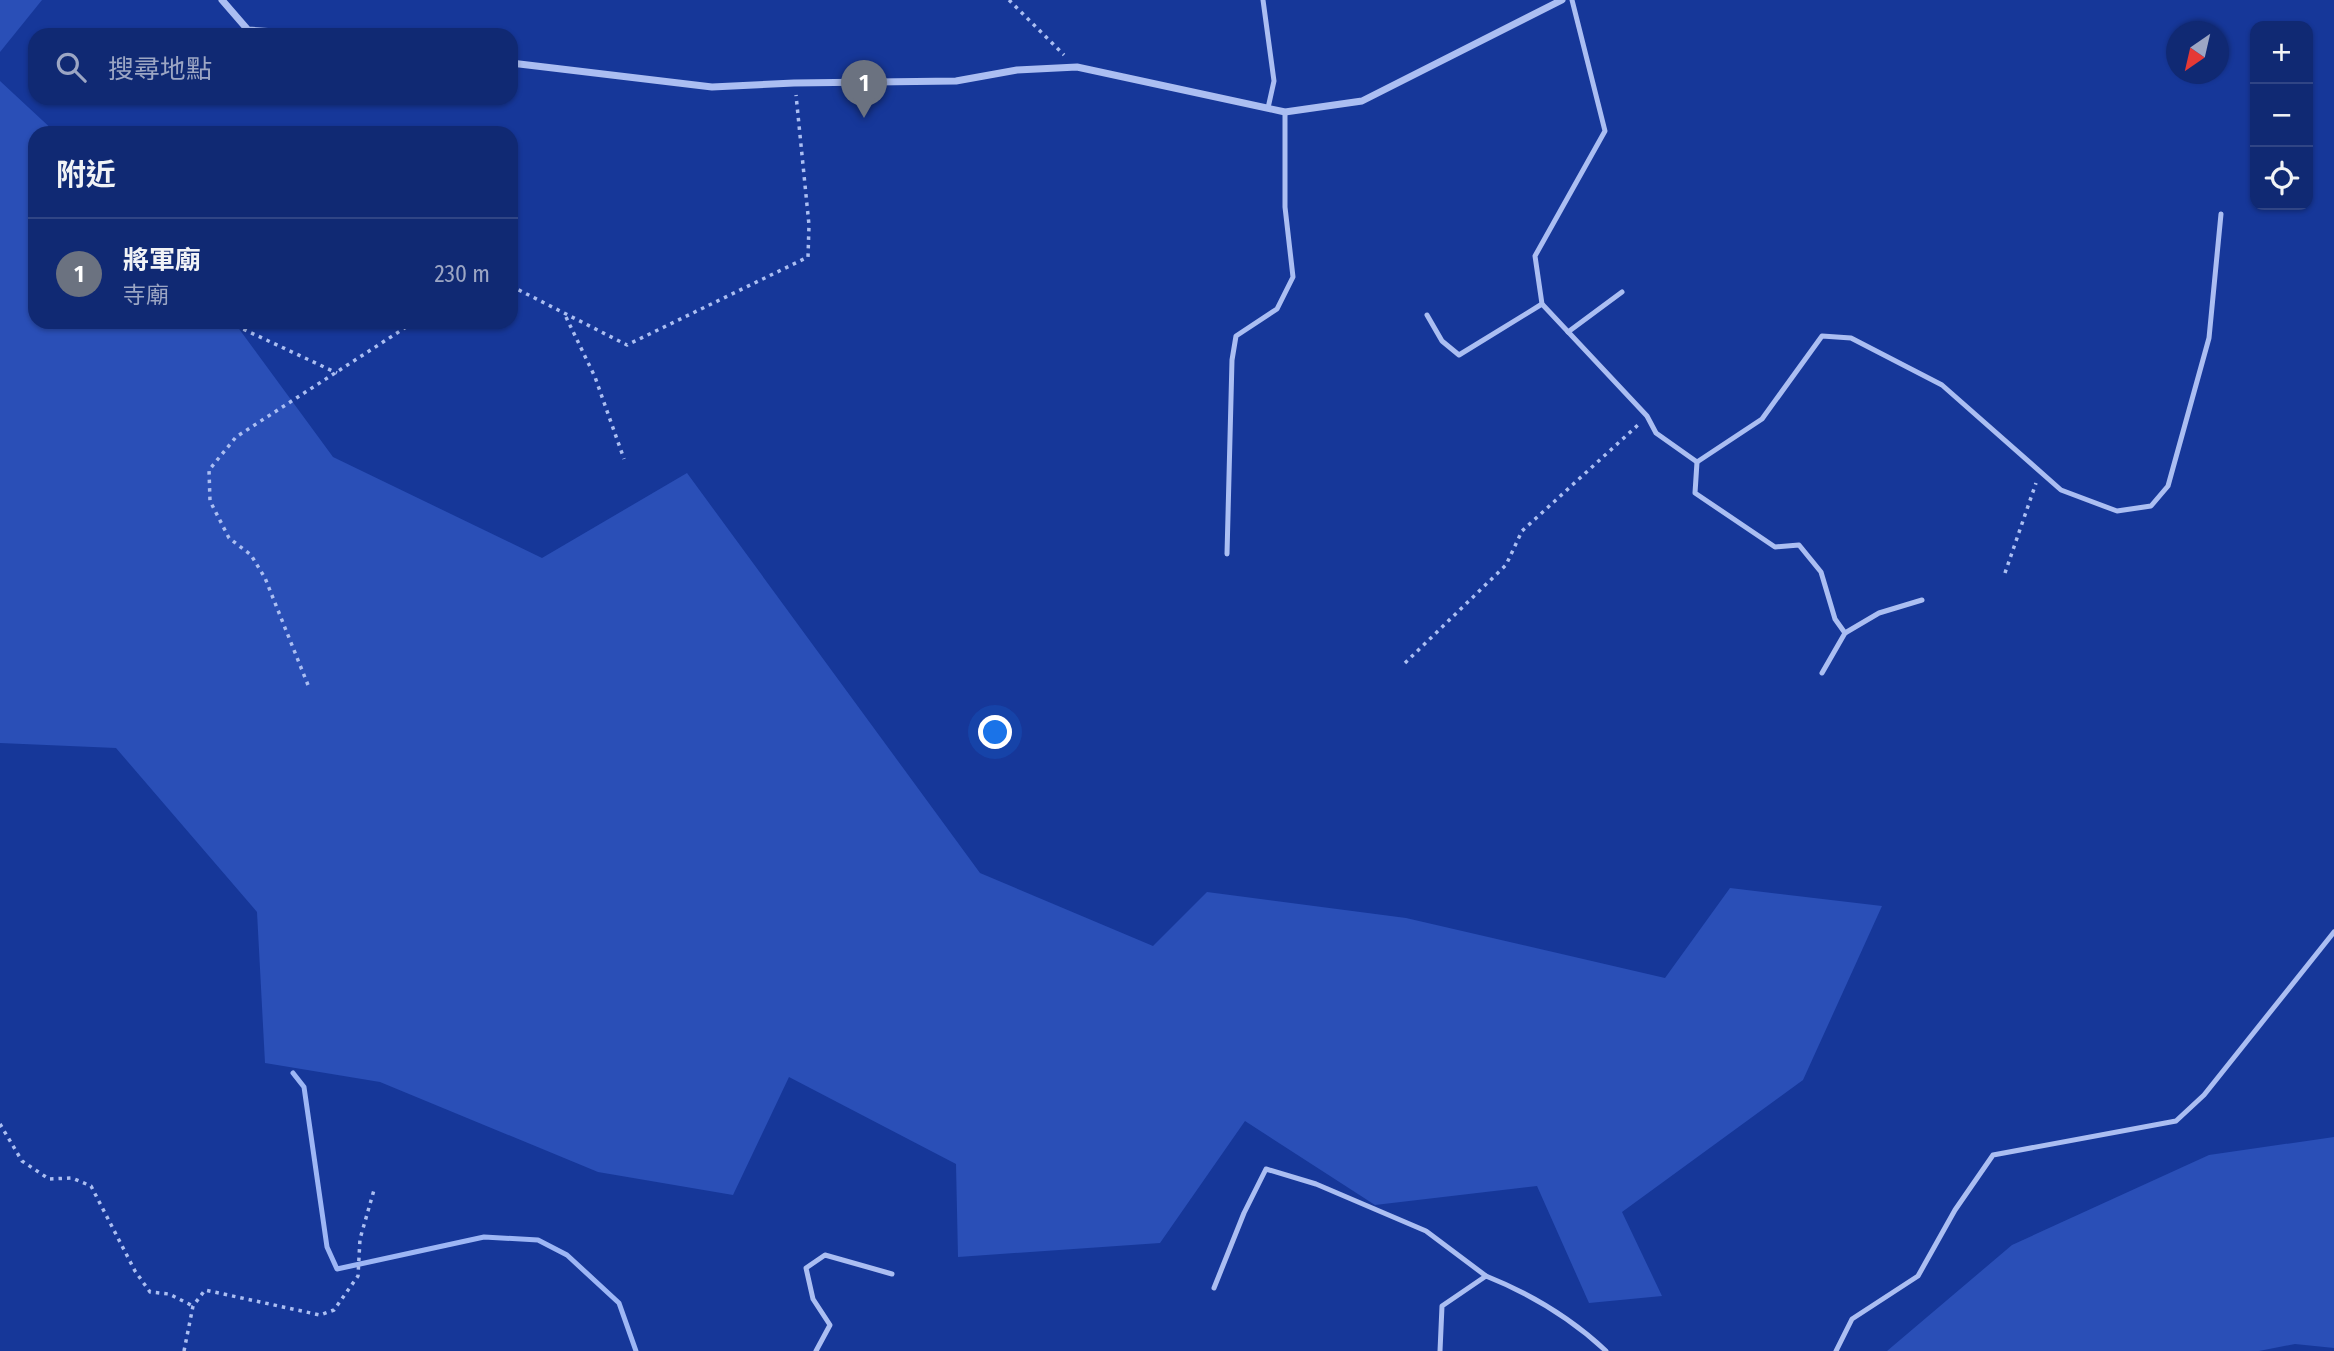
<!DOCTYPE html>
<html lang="zh-TW">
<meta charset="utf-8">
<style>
body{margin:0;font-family:"Fira Sans Condensed","Noto Sans TC",sans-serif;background:#1e357b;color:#f1f3f6}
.controls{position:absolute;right:21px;top:21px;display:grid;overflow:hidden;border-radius:14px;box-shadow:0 2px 5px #0004}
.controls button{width:63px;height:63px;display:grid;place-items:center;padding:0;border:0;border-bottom:2px solid #304585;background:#102973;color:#f1f3f6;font:35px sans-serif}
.compass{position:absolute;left:2166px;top:21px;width:63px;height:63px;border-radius:50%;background:#102973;box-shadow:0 2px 5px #0004;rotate:214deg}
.you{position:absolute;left:996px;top:733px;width:24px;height:24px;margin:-18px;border:5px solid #fff;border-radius:50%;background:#1a73e8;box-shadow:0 0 0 10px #1a73e833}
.badge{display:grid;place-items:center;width:46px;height:46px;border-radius:50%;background:#ffef6c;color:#fff;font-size:23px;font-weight:700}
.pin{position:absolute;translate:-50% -58px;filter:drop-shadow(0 2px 4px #0008)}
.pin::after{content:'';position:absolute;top:37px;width:24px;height:21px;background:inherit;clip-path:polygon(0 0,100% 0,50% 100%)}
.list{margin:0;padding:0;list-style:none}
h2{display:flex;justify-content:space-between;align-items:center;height:91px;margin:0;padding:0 28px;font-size:30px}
h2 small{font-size:23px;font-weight:400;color:#9ca6c4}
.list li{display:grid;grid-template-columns:46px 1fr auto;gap:21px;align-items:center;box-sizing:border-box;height:112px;padding:0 28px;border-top:2px solid #304585}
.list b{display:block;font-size:26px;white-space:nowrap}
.list p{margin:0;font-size:23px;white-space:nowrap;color:#9ca6c4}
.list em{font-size:23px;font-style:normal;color:#9ca6c4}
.icon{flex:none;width:38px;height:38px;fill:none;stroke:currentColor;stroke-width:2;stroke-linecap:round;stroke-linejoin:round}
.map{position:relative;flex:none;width:2334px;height:1351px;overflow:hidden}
.search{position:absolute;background:#102973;box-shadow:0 2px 5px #0004;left:28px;top:28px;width:490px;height:77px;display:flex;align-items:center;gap:18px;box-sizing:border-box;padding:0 24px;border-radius:21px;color:#9ca6c4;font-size:26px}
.panel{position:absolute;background:#102973;box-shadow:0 2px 5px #0004;left:28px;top:126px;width:490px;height:203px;border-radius:21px}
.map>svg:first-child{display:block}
</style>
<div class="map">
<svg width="2334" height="1351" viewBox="0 0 2334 1351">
<rect width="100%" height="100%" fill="#163799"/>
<!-- green -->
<g fill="#2a4fb7">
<path d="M0,0h42l-42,52z"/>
<path d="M0,81l56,52h-21v189h199l99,135 209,101 145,-85 293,400 173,73 54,-54 199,26 259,60 65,-90 152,18 -79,174 -181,132 40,84 -73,7 -52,-117 -162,19 -130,-84 -85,122 -202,14 -2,-93 -167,-87 -56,118 -135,-23 -218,-90 -115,-19 -8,-151 -141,-164 -116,-5z"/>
<path d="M2334,1137v211l-39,-4 -36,7h-372l125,-106 197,-90z"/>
</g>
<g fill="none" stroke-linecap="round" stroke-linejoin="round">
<!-- stream -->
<path stroke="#9db6f5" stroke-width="5" d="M293,1073l11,14 23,160 10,22 147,-32 54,3 29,15 52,48 17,48"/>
<!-- path -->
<g stroke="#abbef2" stroke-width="3.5" stroke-dasharray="3.5 5" stroke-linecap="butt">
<path d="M1009,0l55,55"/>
<path d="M511,286l116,59 181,-88 1,-32 -13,-130"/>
<path d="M566,317l29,60 29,82"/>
<path d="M228,322l109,51"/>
<path d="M2005,573l31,-90"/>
<path d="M1405,663l101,-98 16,-34 116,-106"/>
<path d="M308,685l-43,-107 -14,-23 -22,-17 -19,-37 -1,-31 27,-33 178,-115"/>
<path d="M0,1124l22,37 27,18 23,-1 19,8 44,85 15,21 19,2 24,12"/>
<path d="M184,1351l9,-45 12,-16 115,25 14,-5 24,-34 2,-37 14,-49"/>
</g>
<!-- service -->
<g stroke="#abbef2" stroke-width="5">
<path d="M1263,0l11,81 -6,27"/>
<path d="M1572,0l33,131 -70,125 7,48 105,112 9,17 41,29 65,-43 60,-83 29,2 91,47 119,105 56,21 34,-5 17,-20 41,-148 12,-124"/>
<path d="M1427,315l15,26 17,14 83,-51"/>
<path d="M1568,332l54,-40"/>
<path d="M1697,462l-2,31 80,54 24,-2 22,27 14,47 10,14"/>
<path d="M1227,554l5,-194 4,-24 41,-27 16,-32 -8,-70v-95"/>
<path d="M1822,673l23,-40 34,-20 43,-13"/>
<path d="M1214,1288l30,-75 22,-44 50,15 110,47 60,45"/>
<path d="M816,1351l14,-26 -17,-26 -7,-31 19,-13 67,19"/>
<path d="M1440,1351l2,-45 44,-30c45,18 85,42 120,75"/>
<path d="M1836,1351l16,-32 66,-43 37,-66 38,-55 183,-34 28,-26 130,-163"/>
</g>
<!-- minor -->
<g stroke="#abbef2" stroke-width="7">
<path d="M222,0l26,30 69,5"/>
<path d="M511,63l201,24 82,-4 162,-2 61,-11 60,-3 208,45 77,-11 200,-101"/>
</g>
</g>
</svg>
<div class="controls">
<button>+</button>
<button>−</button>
<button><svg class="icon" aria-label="locate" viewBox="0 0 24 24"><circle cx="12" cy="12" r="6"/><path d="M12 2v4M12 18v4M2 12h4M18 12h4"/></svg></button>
</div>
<svg class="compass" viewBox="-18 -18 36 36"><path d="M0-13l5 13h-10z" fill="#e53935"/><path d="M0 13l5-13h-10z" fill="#9ca6c4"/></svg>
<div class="you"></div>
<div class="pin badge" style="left:864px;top:118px;background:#6b7280">1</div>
<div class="search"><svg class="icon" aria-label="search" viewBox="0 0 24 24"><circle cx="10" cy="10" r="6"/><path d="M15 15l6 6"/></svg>搜尋地點</div>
<section class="panel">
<h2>附近<small></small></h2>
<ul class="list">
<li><span class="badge" style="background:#6b7280">1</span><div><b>將軍廟</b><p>寺廟</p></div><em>230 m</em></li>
</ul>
</section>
</div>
